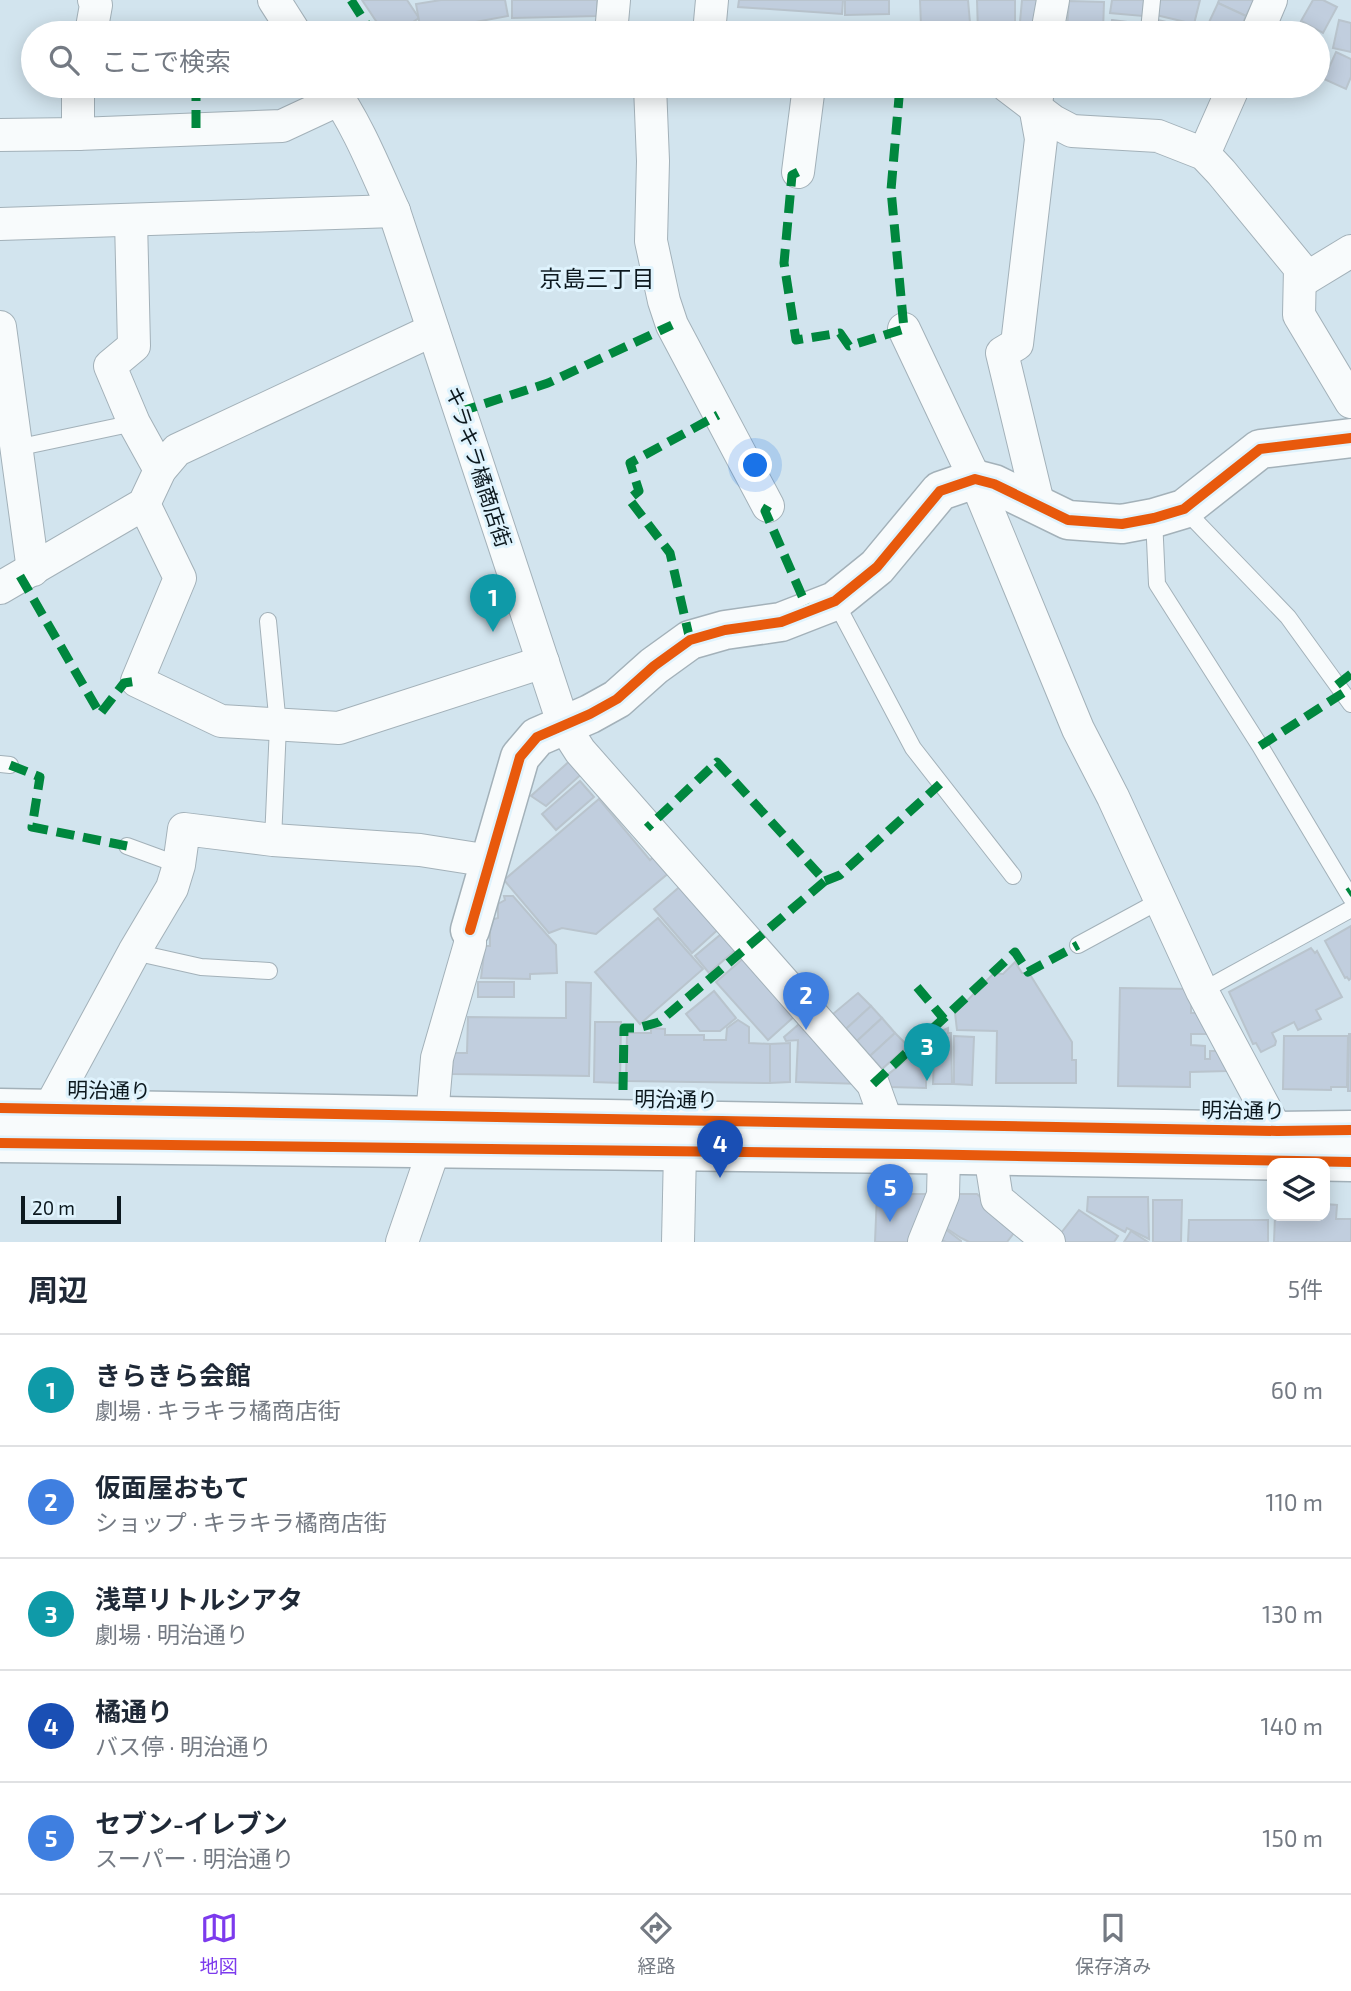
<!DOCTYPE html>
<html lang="ja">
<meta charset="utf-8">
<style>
body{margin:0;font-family:"Exo 2","Noto Sans JP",sans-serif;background:#f2f2f3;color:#1f2937}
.controls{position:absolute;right:21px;bottom:21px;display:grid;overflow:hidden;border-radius:14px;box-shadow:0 4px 18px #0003}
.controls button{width:63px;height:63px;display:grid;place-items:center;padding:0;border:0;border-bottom:2px solid #e0e1e3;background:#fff;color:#1f2937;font:35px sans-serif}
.scale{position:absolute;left:21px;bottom:18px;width:100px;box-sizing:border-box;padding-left:7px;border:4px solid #0c181e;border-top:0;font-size:19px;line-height:24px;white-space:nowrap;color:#0c181e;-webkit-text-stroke:5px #dff3fd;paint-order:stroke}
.you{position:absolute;left:756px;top:466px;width:24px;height:24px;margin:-18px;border:5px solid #fff;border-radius:50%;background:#1a73e8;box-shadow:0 0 0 10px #1a73e833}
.badge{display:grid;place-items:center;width:46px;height:46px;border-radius:50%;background:#7c3aed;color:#fff;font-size:23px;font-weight:700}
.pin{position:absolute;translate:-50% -58px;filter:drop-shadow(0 2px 4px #0008)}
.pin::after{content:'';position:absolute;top:37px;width:24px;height:21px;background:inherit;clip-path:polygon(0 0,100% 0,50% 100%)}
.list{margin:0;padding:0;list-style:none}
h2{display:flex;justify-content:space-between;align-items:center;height:91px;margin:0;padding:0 28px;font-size:30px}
h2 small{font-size:23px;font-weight:400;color:#747a83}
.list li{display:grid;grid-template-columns:46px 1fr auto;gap:21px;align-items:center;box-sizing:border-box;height:112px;padding:0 28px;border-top:2px solid #e0e1e3}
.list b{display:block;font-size:26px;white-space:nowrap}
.list p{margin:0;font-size:23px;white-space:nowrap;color:#747a83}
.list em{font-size:23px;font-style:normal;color:#747a83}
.icon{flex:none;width:38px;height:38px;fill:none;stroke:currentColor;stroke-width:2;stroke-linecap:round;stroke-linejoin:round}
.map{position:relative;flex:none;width:1351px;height:1242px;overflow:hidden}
.search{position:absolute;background:#fff;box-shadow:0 4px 18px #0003;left:21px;right:21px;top:21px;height:77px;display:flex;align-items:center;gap:18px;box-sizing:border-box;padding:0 24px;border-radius:38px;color:#747a83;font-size:26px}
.sheet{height:651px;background:#fff}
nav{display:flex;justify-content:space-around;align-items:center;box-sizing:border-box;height:98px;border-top:2px solid #e0e1e3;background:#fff;font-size:19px;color:#747a83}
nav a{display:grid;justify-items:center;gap:4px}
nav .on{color:#7c3aed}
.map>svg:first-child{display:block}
</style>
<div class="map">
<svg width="1351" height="1242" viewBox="0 0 1351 1242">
<rect width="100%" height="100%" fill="#d2e4ee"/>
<!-- building -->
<g fill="#c1cede" stroke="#b9c4cd" stroke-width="2">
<path d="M362,0h45l12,18 -23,15h-12z"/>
<path d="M441,0h64l3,16 -87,16 -5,-28z"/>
<path d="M512,0h85v16l-85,2z"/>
<path d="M739,0h104l-1,14 -104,-7z"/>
<path d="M845,0h44v14l-44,1z"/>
<path d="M920,0h48l2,23 -49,3z"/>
<path d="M977,0h38v33h-37z"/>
<path d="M1022,0h21l-3,33h-21z"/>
<path d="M1112,0h32l-1,16 -33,-3z"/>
<path d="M1160,0h40l-6,24 -38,-9z"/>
<path d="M1219,0h35l-8,16 -28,-13z"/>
<path d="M1313,0h10l14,7 -14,26 -22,-12z"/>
<path d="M1069,1l35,1 -1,30 -36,-2z"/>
<path d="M1218,3l28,13 -7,17h-35z"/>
<path d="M1112,20l32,4 -1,9h-33z"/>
<path d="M1158,20l37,9 -1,4h-39z"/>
<path d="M1339,20l12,3v29l-18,-4z"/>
<path d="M1336,52l15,7v18l-5,12 -22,-10z"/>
<path d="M574,757l12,13 -40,36 -15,-10z"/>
<path d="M580,781l14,16 -38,33 -14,-16z"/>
<path d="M599,799l51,61 7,-6 14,17 -75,63 -34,-6 -13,5 -45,-53z"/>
<path d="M684,883l38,43 -30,27 -38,-44z"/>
<path d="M504,896h9l43,49 1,28 -27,1v5l-49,-1 4,-32h5v-26l8,-2v-14l7,-4z"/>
<path d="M658,918l45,51 -63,55 -45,-52z"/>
<path d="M1351,926v52l-2,2 -2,-3 -2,1 -20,-37z"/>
<path d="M726,930l14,16 -31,27 -14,-17z"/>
<path d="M1311,948l4,5 2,-2 25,46 -26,13 5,9 -23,11 -4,-8 -22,11 4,8 -1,4 -14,7 -5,-9 -3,1 -24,-52z"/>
<path d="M746,956l51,58 -29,26 -52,-58z"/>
<path d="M1015,962l7,11h7l43,69v18h4v23h-80l1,-52 -40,-1 -2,-17 39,-40 9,1z"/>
<rect x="478" y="982" width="36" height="15"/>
<path d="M566,982l25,1 -2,93 -137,-2 1,-21h14l1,-36 98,1z"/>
<path d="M1120,988l71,1v24h12l3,10v11h-15v11l14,1v13h5v-8h10l7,12v8l-37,1v15l-72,-1z"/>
<path d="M714,991l22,27 -16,13h-20l-14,-17z"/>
<path d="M858,993l13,13 -25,23 -13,-15z"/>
<path d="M871,1006l11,12 -25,23 -11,-12z"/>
<path d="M882,1018l13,15 -25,23 -13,-15z"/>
<path d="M805,1019l57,65 -66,-2 2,-42 -12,1 -2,-4z"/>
<path d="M738,1020l11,7v16l21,1v39l-144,-2 1,-48h24v-5l14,1v6h39v5h22l1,-12z"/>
<path d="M595,1022h26l-1,61 -26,-1z"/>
<path d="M948,1028v5h3l1,51h-19l2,-50z"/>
<path d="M895,1033l13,13 -26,23 -12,-13z"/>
<path d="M1349,1034h2v57h-3z"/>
<path d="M954,1036l20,1 -2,48 -18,-1z"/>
<path d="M1284,1036h64l-1,51h-16v3l-48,-1z"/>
<path d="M790,1043v39l-20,1v-39z"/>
<path d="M926,1045v43l-37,-1 -7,-8z"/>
<path d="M877,1194h54l-19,48h-37z"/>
<path d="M957,1194h20l40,35 -10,13h-38l-8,-4 -18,-12z"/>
<path d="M1088,1197h60l1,42 -22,-11 -2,4 -38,-21z"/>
<path d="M1153,1200h29l-1,42h-28z"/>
<path d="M1325,1204l12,1 -1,14h15v23h-77l1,-26h50z"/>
<path d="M1079,1210l39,26 -4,6h-48l-8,-5z"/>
<path d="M1189,1220h79v22h-80z"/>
<path d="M944,1228l17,13v1h-15l-7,-3z"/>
<path d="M1131,1231l17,11h-24z"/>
</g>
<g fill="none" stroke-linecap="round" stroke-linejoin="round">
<!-- lane casing -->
<g stroke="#a3b1b9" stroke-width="18">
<g id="lane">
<path d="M1149,30l3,-30"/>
<path d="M16,448l118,-25"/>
<path d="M1184,509l104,108 63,87"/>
<path d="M1154,518l3,66 103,162 91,152"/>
<path d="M835,601l78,147 100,128"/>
<path d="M268,621l10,105 -5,114"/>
<path d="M0,764l10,1"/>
<path d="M127,846l52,19"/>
<path d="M1078,945l83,-45"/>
<path d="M134,952l67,15 68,4"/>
<path d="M1202,991l149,-82"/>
</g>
</g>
<!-- street casing -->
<g stroke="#a3b1b9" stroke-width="34">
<g id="street">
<path d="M274,0l21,33"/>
<path d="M91,33l5,-28 -2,-5"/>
<path d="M611,33l3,-33"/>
<path d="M709,33l3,-33"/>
<path d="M1047,33l6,-33"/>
<path d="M1257,33l14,-33"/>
<path d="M330,86c27,37 45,83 64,125l170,515 16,25 293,333 14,39"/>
<path d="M650,86l3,75 -2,80 13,60 8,24 96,181"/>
<path d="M1007,86l46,35 19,10 86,5 46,18 17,18 79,96 -1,47 52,87"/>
<path d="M1037,97l-2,9 6,33 -24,205 -15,9 37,154"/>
<path d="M78,134v-48"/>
<path d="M0,135l78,-1 204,-8 58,-27"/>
<path d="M1204,154l30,-68"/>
<path d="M798,172l11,-86"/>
<path d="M131,220l3,126 -24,20 24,57 26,47"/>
<path d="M0,224l394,-13"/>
<path d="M1300,282l51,-31"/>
<path d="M0,327l33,243"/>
<path d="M904,329l71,150 103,250 35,68 89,194 75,140"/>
<path d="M144,504l36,74 -43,103 84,40 118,7 204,-66"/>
<path d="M0,588l144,-84 16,-34 17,-20 256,-120"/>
<path d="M49,1109l85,-157 38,-64 7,-23 5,-36 89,11 147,10 70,11"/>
<path d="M990,1155l7,44 52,43"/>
<path d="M402,1242l32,-93 -2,-33 5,-58 33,-114v-14"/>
<path d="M678,1242l2,-91"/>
<path d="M924,1242l19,-47 1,-41"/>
</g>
</g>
<!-- secondary casing -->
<g stroke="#a3b1b9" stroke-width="41">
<path id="secondary" d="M470,930l50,-173 17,-20 53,-23 27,-15 37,-33 36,-26 35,-10 56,-8 54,-21 42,-34 63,-76 35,-12 19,5 74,36 54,4 32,-6 30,-9 76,-60 91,-11"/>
</g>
<!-- primary casing -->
<g stroke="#a3b1b9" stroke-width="41">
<g id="primary">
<path d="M0,1108l1277,23 74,-1"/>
<path d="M0,1143l908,11 443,8"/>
</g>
</g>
<!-- lane -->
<use href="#lane" stroke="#f8fbfc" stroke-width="16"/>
<!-- street -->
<use href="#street" stroke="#f8fbfc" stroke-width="32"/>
<!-- secondary -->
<use href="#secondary" stroke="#f8fbfc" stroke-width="38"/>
<!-- primary -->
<use href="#primary" stroke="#f8fbfc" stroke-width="38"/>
<!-- quiet -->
<g stroke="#00873e" stroke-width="9" stroke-dasharray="18 9" stroke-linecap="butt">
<path d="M351,0l21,33"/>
<path d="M196,128v-42"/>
<path d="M798,172l-6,3 -8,88 12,77 44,-7 9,13 55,-17 -13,-139 9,-104"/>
<path d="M459,412l89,-29 124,-58"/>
<path d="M768,506l-3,5 44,101"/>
<path d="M20,576l80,138 24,-31 13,-2"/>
<path d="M690,640l-20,-87 -41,-54 10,-8 -9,-28 88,-48"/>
<path d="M1337,685l14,-11"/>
<path d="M1260,746l83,-53"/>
<path d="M10,765l30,12 -8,50 95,19"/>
<path d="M825,881l15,-6 100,-91"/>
<path d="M1348,893l3,-2"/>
<path d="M917,987l27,32"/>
<path d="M873,1084l142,-132 13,20 50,-27"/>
<path d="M623,1090l1,-62h14l21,-6 166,-141 -108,-119 -70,66"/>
</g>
<!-- cycleway casing -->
<g stroke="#dff3fd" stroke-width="15">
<g id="cycleway">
<path d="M470,930l50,-173 17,-20 53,-23 27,-15 37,-33 36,-26 35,-10 56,-8 54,-21 42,-34 63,-76 35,-12 19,5 74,36 54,4 32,-6 30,-9 76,-60 91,-11"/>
<path d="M0,1108l1277,23 74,-1"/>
<path d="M0,1143l908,11 443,8"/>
</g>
</g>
<!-- cycleway -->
<use href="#cycleway" stroke="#e8590c" stroke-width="10"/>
</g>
<g text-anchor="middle" stroke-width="6" stroke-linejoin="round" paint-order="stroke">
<!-- street labels -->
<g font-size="21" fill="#0c181e" stroke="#dff3fd">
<text transform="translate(478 467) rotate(72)" y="7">キラキラ橘商店街</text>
<text transform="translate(109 1091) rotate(1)" y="7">明治通り</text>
<text transform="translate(676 1100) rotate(1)" y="7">明治通り</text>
<text transform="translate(1243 1111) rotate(1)" y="7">明治通り</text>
</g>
<!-- neighbourhood labels -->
<g font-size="23" fill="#0c181e" stroke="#dff3fd">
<text x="597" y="287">京島三丁目</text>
</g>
</g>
</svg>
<div class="controls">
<button><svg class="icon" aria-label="layers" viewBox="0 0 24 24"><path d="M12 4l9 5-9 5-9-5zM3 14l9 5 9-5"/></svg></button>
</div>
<div class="scale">20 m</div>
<div class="you"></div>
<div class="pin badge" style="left:493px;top:632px;background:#0f9aa8">1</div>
<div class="pin badge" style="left:806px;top:1030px;background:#3f7fe0">2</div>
<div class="pin badge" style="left:927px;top:1081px;background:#0f9aa8">3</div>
<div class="pin badge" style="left:720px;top:1178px;background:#1a4fb4">4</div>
<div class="pin badge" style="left:890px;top:1222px;background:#3f7fe0">5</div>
<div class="search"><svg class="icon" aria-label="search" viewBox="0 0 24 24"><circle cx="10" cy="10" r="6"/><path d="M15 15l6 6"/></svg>ここで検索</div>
</div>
<section class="sheet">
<h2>周辺<small>5件</small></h2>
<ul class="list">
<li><span class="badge" style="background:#0f9aa8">1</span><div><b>きらきら会館</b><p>劇場 · キラキラ橘商店街</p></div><em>60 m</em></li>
<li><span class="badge" style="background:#3f7fe0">2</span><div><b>仮面屋おもて</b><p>ショップ · キラキラ橘商店街</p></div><em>110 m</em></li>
<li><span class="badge" style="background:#0f9aa8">3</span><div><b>浅草リトルシアタ</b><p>劇場 · 明治通り</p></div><em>130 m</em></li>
<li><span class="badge" style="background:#1a4fb4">4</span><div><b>橘通り</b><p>バス停 · 明治通り</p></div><em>140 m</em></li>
<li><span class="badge" style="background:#3f7fe0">5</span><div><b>セブン-イレブン</b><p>スーパー · 明治通り</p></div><em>150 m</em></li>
</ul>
</section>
<nav>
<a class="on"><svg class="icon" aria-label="map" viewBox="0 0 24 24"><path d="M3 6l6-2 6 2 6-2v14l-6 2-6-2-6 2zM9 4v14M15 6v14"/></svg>地図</a>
<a><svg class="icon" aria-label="directions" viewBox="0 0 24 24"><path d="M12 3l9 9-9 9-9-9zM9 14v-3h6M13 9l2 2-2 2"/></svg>経路</a>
<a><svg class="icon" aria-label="saved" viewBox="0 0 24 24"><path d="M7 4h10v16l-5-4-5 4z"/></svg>保存済み</a>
</nav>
